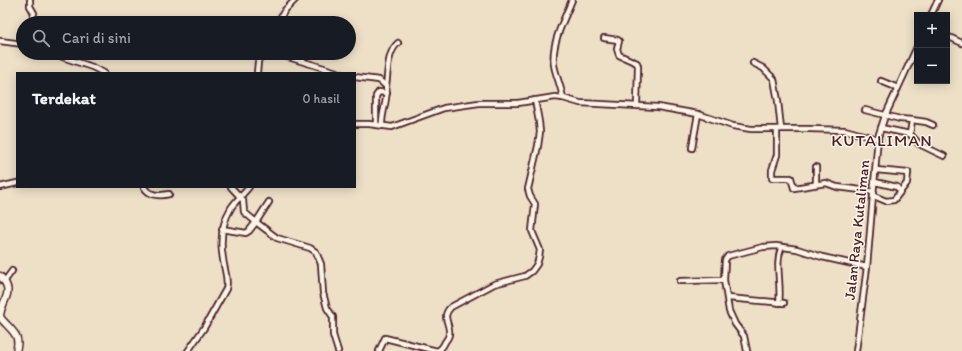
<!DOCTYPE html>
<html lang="id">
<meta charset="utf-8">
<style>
body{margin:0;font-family:Itim,sans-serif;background:#242831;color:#f1f3f6}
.controls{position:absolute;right:12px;top:12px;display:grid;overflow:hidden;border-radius:0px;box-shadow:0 2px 10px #0003}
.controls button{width:36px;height:36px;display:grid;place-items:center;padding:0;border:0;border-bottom:1px solid #363941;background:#171b24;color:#f1f3f6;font:20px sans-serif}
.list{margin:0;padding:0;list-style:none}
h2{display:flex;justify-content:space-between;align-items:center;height:52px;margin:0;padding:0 16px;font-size:17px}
h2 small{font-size:13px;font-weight:400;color:#9ea1a6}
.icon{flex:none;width:22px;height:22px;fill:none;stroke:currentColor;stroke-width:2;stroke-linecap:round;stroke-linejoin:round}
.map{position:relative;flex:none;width:962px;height:351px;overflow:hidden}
.search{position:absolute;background:#171b24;box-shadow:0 2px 10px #0003;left:16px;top:16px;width:340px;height:44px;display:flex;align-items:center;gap:10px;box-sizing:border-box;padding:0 14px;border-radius:22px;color:#9ea1a6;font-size:15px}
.panel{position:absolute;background:#171b24;box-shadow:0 2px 10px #0003;left:16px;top:72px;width:340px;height:116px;border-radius:0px}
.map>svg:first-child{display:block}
</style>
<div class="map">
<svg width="962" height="351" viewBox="0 0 962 351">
<rect width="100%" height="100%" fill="#eee0c7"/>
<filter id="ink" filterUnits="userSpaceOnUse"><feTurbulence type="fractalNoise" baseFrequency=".025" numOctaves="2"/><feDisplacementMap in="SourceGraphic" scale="8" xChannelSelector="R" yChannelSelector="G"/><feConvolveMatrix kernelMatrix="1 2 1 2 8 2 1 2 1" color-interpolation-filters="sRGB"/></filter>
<g filter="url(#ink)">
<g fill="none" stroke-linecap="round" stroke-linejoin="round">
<!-- street casing -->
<g stroke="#4a1f2b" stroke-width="8">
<g id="street">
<path d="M30,0v6l4,7 -2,10"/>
<path d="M931,15l7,-15"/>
<path d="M277,23l8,-13 10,-10"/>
<path d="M947,36l15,7"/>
<path d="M604,38l14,2 1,1 -2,8 2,6 18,8 1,3 -1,39"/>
<path d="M0,41l23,3"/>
<path d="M51,53l41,14 12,6"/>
<path d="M275,53l65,20"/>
<path d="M753,63l10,5 11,11 4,22 3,28"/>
<path d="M257,73l1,-11 3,-9"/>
<path d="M355,77l24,3 7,6c3,13 -5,26 -4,40"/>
<path d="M881,81l17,7"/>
<path d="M386,86c2,-13 1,-34 12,-43"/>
<path d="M563,98c-2,-12 -7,-22 -9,-33 -3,-22 10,-45 18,-65"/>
<path d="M865,110l35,9 12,1 -2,14"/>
<path d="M912,120l14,2 7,3"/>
<path d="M355,124h14l23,3 52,-19 35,-5h39l37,-6 8,1 17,5 78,4 40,7 35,12 18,3h59l35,1 33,9"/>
<path d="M376,125v-29l3,-4 8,1"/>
<path d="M881,128l29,6 9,10 25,12"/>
<path d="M777,129v26l-5,15v8h19l3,10 32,-5 11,4 32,4 5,2"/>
<path d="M692,148l6,-34"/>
<path d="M816,167v17"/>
<path d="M876,170l32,3"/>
<path d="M875,182l22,5 3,4"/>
<path d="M0,187l17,-4"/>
<path d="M144,187c5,9 16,9 25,7"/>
<path d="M231,187l12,13 1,12 12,10 13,-20"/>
<path d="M874,196l12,5 8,-1 13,-17 1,-11"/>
<path d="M222,229l24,4 3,-2 7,-9 21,16 33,10 6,4 5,12 2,29 4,15 6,9v18l5,16"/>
<path d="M680,281l44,-1"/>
<path d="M4,282l8,-11"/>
<path d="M728,298l56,5"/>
<path d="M779,303c3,-18 -5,-41 3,-56"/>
<path d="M188,351l16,-23 22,-39c3,-11 -2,-19 -3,-30 -3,-17 -1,-36 8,-51 5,-8 13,-14 18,-21"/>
<path d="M379,351l6,-13 52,13"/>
<path d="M437,351c5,-2 6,-5 8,-9 2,-3 4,-5 4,-8 2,-10 -9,-17 2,-27l43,-23 31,-8 7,-5 5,-7 2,-7 1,-7 -8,-19 3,-27 -5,-8 -2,-7 10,-43 2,-14 -1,-10 -4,-22"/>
<path d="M747,351l-3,-15 -9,-12 -6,-13 -5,-31 1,-20 3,-4 35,-9 13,-1 21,3 25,8 45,10"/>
<path d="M856,351l11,-84 11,-130 7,-21 32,-69"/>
</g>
</g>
<!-- secondary casing -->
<g stroke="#4a1f2b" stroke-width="9">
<path id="secondary" d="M0,276c17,17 0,25 0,41 9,12 22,17 16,34"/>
</g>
<!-- street -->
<use href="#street" stroke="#fcf5e5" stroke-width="4.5"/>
<!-- secondary -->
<use href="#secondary" stroke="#fcf5e5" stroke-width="6"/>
</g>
</g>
<g text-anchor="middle" stroke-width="3" stroke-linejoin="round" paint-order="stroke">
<!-- street labels -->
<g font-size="15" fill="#4a1f2b" stroke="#fcf5e5">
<text transform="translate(857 230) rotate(-84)" y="5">Jalan Raya Kutaliman</text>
</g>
<!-- quarter labels -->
<g font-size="17" letter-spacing="1" fill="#4a1f2b" stroke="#fcf5e5">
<text x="882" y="146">KUTALIMAN</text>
</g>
</g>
</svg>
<div class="controls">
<button>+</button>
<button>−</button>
</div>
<div class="search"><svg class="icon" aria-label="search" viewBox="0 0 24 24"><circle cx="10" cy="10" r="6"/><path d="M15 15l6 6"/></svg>Cari di sini</div>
<section class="panel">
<h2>Terdekat<small>0 hasil</small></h2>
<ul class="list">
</ul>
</section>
</div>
